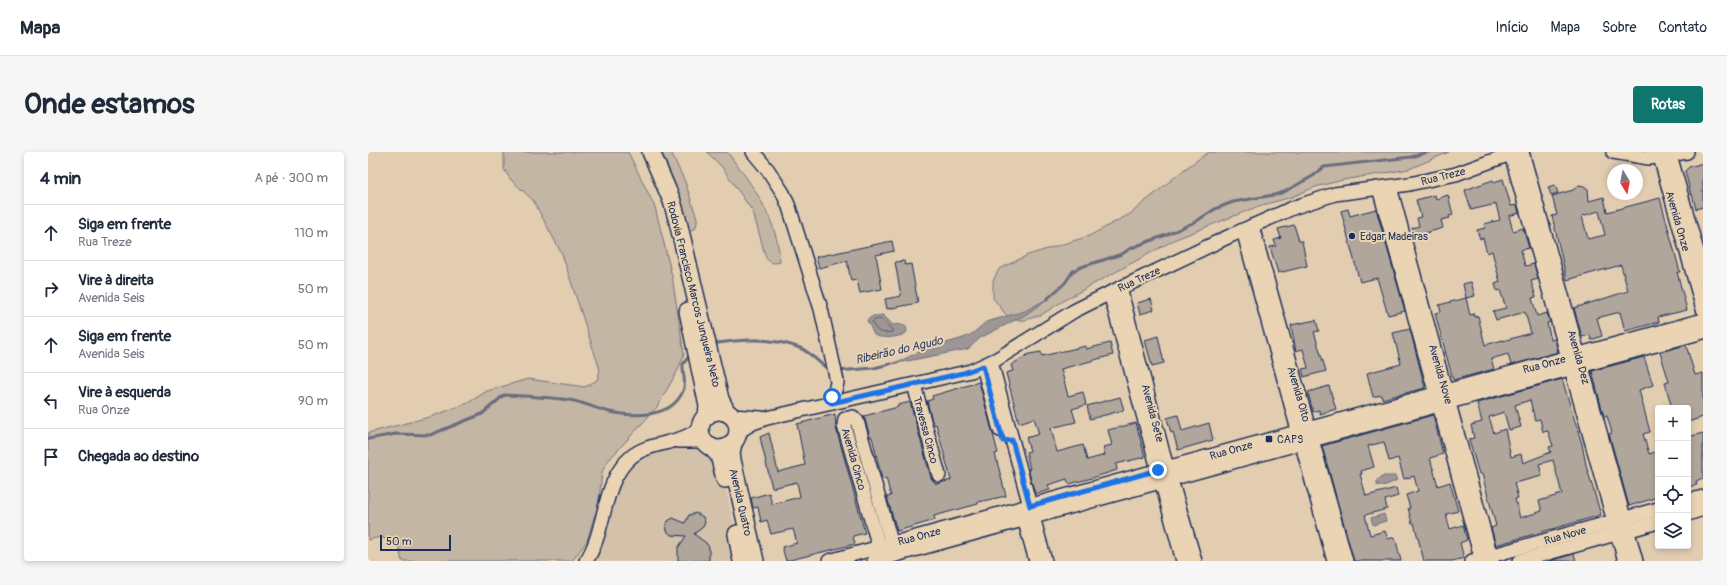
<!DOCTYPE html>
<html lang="pt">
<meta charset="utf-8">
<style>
body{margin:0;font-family:Pangolin,sans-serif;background:#f6f6f7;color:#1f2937}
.controls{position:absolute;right:12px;bottom:12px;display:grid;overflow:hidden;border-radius:4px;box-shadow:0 2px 6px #0003}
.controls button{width:36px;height:36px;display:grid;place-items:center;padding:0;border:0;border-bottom:1px solid #e0e1e3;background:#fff;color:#1f2937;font:20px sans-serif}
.compass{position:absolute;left:1239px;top:12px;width:36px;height:36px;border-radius:50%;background:#fff;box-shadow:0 2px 6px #0003;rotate:170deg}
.scale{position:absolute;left:12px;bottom:10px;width:71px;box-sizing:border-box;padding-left:4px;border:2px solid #1b2f5e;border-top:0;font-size:11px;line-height:14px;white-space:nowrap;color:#1b2f5e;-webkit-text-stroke:3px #ead4b3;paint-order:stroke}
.stop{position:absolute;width:12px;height:12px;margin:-9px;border:3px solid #1a73e8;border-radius:50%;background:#fff}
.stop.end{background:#1a73e8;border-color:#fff;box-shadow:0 1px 4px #0008}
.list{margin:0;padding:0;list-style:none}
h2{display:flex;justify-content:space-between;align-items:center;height:52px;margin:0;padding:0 16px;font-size:17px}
h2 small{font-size:13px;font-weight:400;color:#747a83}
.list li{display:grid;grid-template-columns:26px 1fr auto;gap:12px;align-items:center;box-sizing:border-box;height:56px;padding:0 16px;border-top:1px solid #e0e1e3}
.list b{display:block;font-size:15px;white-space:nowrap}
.list p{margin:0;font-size:13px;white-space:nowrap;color:#747a83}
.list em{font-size:13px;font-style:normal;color:#747a83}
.icon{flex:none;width:22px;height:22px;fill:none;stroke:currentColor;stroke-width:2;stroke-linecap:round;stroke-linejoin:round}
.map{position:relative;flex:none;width:1335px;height:409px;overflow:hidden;border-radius:4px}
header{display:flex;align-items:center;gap:24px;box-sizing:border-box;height:56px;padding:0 20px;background:#fff;border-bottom:1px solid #e0e1e3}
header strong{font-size:19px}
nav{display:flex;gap:22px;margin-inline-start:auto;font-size:14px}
.intro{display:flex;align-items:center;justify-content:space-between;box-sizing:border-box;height:96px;padding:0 24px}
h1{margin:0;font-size:28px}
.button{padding:10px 18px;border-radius:4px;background:#0f766e;color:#fff;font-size:14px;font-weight:700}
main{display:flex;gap:24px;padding:0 24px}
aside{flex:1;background:#fff;border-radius:4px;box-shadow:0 2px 6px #0003}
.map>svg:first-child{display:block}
</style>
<header>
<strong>Mapa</strong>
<nav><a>Início</a><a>Mapa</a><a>Sobre</a><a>Contato</a></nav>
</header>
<div class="intro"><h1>Onde estamos</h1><a class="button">Rotas</a></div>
<main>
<aside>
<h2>4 min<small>A pé · 300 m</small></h2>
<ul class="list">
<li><svg class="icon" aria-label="ahead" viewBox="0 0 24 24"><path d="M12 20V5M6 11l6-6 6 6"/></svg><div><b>Siga em frente</b><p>Rua Treze</p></div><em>110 m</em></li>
<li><svg class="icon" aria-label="right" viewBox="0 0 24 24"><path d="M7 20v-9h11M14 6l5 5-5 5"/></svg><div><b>Vire à direita</b><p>Avenida Seis</p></div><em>50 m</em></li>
<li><svg class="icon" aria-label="ahead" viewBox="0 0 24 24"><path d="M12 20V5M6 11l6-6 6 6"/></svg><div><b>Siga em frente</b><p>Avenida Seis</p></div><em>50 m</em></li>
<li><svg class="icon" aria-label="left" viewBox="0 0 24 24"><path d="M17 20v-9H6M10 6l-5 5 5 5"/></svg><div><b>Vire à esquerda</b><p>Rua Onze</p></div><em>90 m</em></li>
<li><svg class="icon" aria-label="arrive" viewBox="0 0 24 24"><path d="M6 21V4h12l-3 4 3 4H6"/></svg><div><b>Chegada ao destino</b></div></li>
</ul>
</aside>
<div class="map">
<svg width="1335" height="409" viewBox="0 0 1335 409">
<rect width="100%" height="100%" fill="#e2cdb0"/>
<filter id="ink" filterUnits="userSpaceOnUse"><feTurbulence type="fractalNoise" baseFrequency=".025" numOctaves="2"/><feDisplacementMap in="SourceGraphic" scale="8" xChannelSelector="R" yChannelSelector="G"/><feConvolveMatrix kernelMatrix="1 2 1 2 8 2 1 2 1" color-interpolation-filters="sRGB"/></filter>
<g filter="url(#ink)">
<!-- built -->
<path fill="#d3c1aa" d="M331,290l21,21 21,98h-153l27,-73 24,-34z"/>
<!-- green -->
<g fill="#c4b6a4" stroke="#707281">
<path d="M136,0h124l27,55 17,69 12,78 -6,16 -21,37 -50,55 -5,10 -4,37 -4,8 -7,24 -15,20h-170l-4,-18 -18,-6 -12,3v-107l65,-17 35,-13 19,-12 41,-12 57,8 12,-7 3,-10 -38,-116 -29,-54 -23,-21 -6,-10z"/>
<path d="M290,0h13l14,30 12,36v5l-2,6 -6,1 -2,-2z"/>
<path d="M339,0h20c25,32 51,67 53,110 -6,2 -10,1 -14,-4l-13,-46 -31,-45z"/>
<path d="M841,0h240l-40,17 -66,11 -28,7 -23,10 -33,9 -83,33 -108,59 -27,17 -16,5h-15l-17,-22v-17l6,-12 29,-14 61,-19 41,-22 56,-46z"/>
</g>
<!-- water -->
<g fill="#9e9695" stroke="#6a6d7f">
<path d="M681,146l-24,17 -45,23 -12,11 -81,16 15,-5 21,-10 40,-12 9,-4 14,-12 39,-11z"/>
<path d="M515,163l10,10 8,-1 4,1 2,5 -1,3c-8,5 -24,6 -32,2l-7,-15 6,-4z"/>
<path d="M1016,324h11l2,4c-5,3 -16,8 -20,5v-5z"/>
<path d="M1016,362l2,7 -13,4 -2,-7z"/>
</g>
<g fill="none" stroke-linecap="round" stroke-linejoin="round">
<!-- shore -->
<path stroke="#4f5874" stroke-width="1" d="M510,167l5,1 9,10v2c-11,2 -16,0 -20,-10z"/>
<!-- stream -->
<g stroke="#6a6d7f" stroke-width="3">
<path d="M679,147l18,-16 8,-12 8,-4 41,-13 9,-6 35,-13 29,-13 20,-13 18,-7 41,-7 10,-3 29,-16 11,-9 87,-10 17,-5"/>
<path d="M344,192c30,-5 60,-7 88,4 12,5 19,16 30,22"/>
<path d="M470,219l36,-3 16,-4"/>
<path d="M0,287l28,-5 34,1 52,-21 22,-19c22,1 43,2 65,5 14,2 27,9 41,12 24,5 62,6 73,-21 4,-9 -1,-18 0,-27l8,-10"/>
</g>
</g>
<!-- building -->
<g fill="#b0a69b" stroke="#1b2f5e" fill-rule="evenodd">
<path d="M1335,11v44l-7,2 -4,-15 -1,1 -6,-24 4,-4z"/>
<path d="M1135,27l8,27 6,-1 2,8 -10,3 4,15 10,-3 6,20 -8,2 4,16 9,-2 4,15 -7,2 5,16 -4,1 5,18 10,-3 3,9 -3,1 4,17 4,-1 3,13 -47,13 -3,-11 -17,5 3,10 -41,11 -18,-67 6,-1 -2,-7 27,-7 4,17 4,-1v3l4,-1 7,29 18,-5v1l28,-8 -6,-21 -29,8 -3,-9 13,-3 -6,-18 -3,1 -2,-7 5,-2 -8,-31 -5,2 -4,-15 -3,1 -3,-9 8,-2 -1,-4 16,-4 -4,-16 -25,6 -6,-20 28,-10 1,2z"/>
<path d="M1187,33l3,8 -7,2 -3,-8z"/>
<path d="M1211,33l5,1 4,3 1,12 15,-4 3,15 53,-14 20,74h-3l10,38 -29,7 1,5 -34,9 -5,-19 -23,6 5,18 -11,4 -1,-5 -8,2 -8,-29 54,-17 -7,-26 -54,15 -15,-64 5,-1 -5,-19 21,-6zM1231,59l6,24 -17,4 -6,-23z"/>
<path d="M1067,43l1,4 12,-4 5,20 -4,1 1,2 -9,2 2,8 -28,8 -3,-8 7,-2 -2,-8 4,-1 -5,-17z"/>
<path d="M980,57l2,7 26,-7 29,102 -17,4 -11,-37 -17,4 -19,-71z"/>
<path d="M926,73l5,16h3l5,25 -29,7 -8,-26 6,-1 -2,-6 7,-2 -3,-9z"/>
<path d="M524,89l2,10 -18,4 6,34 -22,4 -3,-13 -6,1 -4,-20 -28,7 -3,-11z"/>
<path d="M536,109l1,4 6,-1 7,39 -31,6 -2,-10 16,-3 -6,-34z"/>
<path d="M1103,130l4,14 -9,2 -3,-14z"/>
<path d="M783,147l3,11 -14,4 -3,-11z"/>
<path d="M948,168l3,11 -5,1 12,39 -22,6 -2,-8 6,-1 -5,-19 -7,2 -5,-26z"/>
<path d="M1042,177l15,59 -43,11 -1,-4 -8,2 -6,-24 34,-9 -8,-31z"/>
<path d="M790,184l6,27 -12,3 -7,-26z"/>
<path d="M742,191l3,12 -52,14 7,27 15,-4 3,13 -14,4 4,13 -25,6 6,24 26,-7 4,15 18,-5 -2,-8 9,-2 -4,-15 28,-7 9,34 -29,7 1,6 -25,8 -23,6 -2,-5 -19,6 2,5 -15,4 -7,-25h2l-4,-17 4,-1 -4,-13 13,-4 -5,-16 -15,5 -13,-50 7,-2 -2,-6 18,-11 12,-2 1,4 44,-10v3z"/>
<path d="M1318,193l9,30 8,-2v44l-15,5v-14h-16l-7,-25 4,-1 -9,-30z"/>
<path d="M1276,205l9,28 -14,5 11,42 -7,2 6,20 9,-3v46l-29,9 -20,-72 3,-1 -5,-17 -3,1 -12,-46z"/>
<path d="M1194,227l20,65 4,21 15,50 -105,30 -5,-17 5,-2 -14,-52h-3l-10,-35 5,-1 -3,-13 11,-3 -5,-19zM1162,248l5,20 5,-1 3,13 5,-1 5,15 -4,1 2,5 -28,11 -2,-9 -10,3 -6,-28 -11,4 -5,-16 15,-5 5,18 12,-3 -6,-22zM1185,308l9,34 -23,7 3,10 -22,7 -5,-19 3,-1 -4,-15 28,-7 -3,-12z"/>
<path d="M611,230l19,71 -3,1 11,42 -28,6v2l-44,12 1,4 -38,11 -10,-34 4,-1 -5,-18 -4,1 -10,-42h-2l-6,-21 34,-9v-2l12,-3 21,76 5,6 15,-4 -15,-56 -3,1 -6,-24 6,-2 -1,-3z"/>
<path d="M961,234l7,23 -16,5 -1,-4 -6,2 -5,-20z"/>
<path d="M752,245l4,13 -34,9 -3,-13z"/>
<path d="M467,262l1,14 29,105 -12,3 2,8 -69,17 -4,-14 15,-4 -4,-14 -22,5 -4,-14 -6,2 -3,-15 -5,1 -2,-10 18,-5 3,11 28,-7 -3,-15 -25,6 -12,-51 9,-4 9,39 27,-7 -8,-41z"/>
<path d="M810,263l4,16 27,-8 4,17 -35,10 -5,-18 -2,1 -4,-15z"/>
<path d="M1065,263l10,39 -13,4 8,28 12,-4 8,29 -12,3 4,15 13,-4 4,15 -7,3 4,15 -12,3h-28l-10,-38h-2l-4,-15h2l-4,-13 12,-4 -4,-15 -10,3 -6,-21 -9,3 -5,-19 -16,4 6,21 -13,4 1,3h-2l6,22 30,-8 2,8 -13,4 2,9 -22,6 5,20 15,-4 3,8 7,-2 6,24h-47l-32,-115z"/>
<path d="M1335,281v45l-7,3 1,4 -9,2v-50z"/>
<path d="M328,361l7,4 2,5 -2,5 -9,7 12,9 3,4v14h-31v-13l8,-12 -15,-1 -4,-4 -1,-6 2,-4 5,-3 12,5 4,-8z"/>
<path d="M1206,402l2,7h-27z"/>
</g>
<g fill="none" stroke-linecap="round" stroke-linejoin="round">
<!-- minor casing -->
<g stroke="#1b2f5e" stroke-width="16">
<g id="minor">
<path d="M385,0l15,18 15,23 6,14 32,102 16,72c0,8 -6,14 -5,22"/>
<path d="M1154,0l114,409"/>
<path d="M1245,0l36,6 38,-6"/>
<path d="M1143,2l114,407"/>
<path d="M1302,3l33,117"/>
<path d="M1292,5l43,152"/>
<path d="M1022,35l102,374"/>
<path d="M1011,36l103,373"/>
<path d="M884,74l94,335"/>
<path d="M875,78l91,331"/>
<path d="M752,136l43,165 32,108"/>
<path d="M742,141l73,268"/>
<path d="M623,210l54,199"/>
<path d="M615,214l17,64"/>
<path d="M546,233l25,90"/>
<path d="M364,264l29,2"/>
<path d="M370,280l15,-9 14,-5 204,-47 26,-12 77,-48 36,-18 122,-58 63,-28 40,-13 74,-10 47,-10 60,-22"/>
<path d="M311,289h21l6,2"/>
<path d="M1320,349l15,-4"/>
<path d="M654,359l14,50"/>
<path d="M1320,362l15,-5"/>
<path d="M513,402l-37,-128 1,-7 8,-2 4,4 37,131"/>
<path d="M218,409c21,-31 15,-78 45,-104 20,-17 52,-11 70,-31"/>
<path d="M461,409l874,-241"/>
<path d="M506,409l829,-229"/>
<path d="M1104,409l186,-52"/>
<path d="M1152,409l138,-39"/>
</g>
</g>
<!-- major casing -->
<g stroke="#1b2f5e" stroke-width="20">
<g id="major">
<path d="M283,0l21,49 6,21 42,177 7,14"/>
<path d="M320,159l20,95 -1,10"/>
<circle cx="351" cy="278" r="19"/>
<path d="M365,291l-2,10 1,7 23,101"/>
<path d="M343,295l8,8 6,24"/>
<path d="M369,382l5,27"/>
</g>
</g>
<!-- minor -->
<use href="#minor" stroke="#ead4b3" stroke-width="13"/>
<!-- major -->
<use href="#major" stroke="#ead4b3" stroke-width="17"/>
</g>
</g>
<g fill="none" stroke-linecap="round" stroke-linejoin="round" filter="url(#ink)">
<!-- route -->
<path stroke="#1a73e8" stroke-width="5" d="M464,245v6l131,-30 20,-7 20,75 9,-1 18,66 128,-36"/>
</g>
<!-- markers -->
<g fill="#1b2f5e" stroke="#ead4b3" stroke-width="1.5">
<circle cx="984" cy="84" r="4"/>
<rect x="897" y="283" width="8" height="8" rx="2"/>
</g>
<g text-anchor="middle" stroke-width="4" stroke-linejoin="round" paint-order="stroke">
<!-- street labels -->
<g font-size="11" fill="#1b2f5e" stroke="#ead4b3">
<text transform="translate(1075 24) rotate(-14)" y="4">Rua Treze</text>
<text transform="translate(1310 69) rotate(74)" y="4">Avenida Onze</text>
<text transform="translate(771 127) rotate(-25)" y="4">Rua Treze</text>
<text transform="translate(326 142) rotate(76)" y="4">Rodovia Francisco Marcos Junqueira Neto</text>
<text transform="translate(1211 205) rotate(74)" y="4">Avenida Dez</text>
<text transform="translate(1176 212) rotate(-15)" y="4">Rua Onze</text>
<text transform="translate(1073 222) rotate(74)" y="4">Avenida Nove</text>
<text transform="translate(931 242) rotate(74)" y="4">Avenida Oito</text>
<text transform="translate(785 261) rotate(75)" y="4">Avenida Sete</text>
<text transform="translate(558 278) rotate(75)" y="4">Travessa Cinco</text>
<text transform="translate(863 298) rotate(-16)" y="4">Rua Onze</text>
<text transform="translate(486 307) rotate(74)" y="4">Avenida Cinco</text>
<text transform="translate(373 350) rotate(77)" y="4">Avenida Quatro</text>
<text transform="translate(1197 383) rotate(-16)" y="4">Rua Nove</text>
<text transform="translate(551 384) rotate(-15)" y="4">Rua Onze</text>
</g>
<!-- poi labels -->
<g font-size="11" fill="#1b2f5e" stroke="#ead4b3" text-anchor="start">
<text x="992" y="88">Edgar Madeiras</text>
<text x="909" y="291">CAPS</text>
</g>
<!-- water labels -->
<g font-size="12" font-style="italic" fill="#354469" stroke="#ead4b3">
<text transform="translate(531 198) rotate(-13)" y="4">Ribeirão do Agudo</text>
</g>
</g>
</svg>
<div class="controls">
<button>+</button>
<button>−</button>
<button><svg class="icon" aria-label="locate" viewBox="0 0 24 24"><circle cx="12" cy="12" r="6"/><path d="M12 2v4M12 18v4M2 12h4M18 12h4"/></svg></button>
<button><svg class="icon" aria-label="layers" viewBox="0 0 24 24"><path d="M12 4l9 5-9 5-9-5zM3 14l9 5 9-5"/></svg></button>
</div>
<svg class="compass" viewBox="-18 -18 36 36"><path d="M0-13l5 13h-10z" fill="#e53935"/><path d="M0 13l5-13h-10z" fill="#747a83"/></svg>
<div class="scale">50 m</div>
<div class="stop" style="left:464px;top:245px"></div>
<div class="stop end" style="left:790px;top:318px"></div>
</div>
</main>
